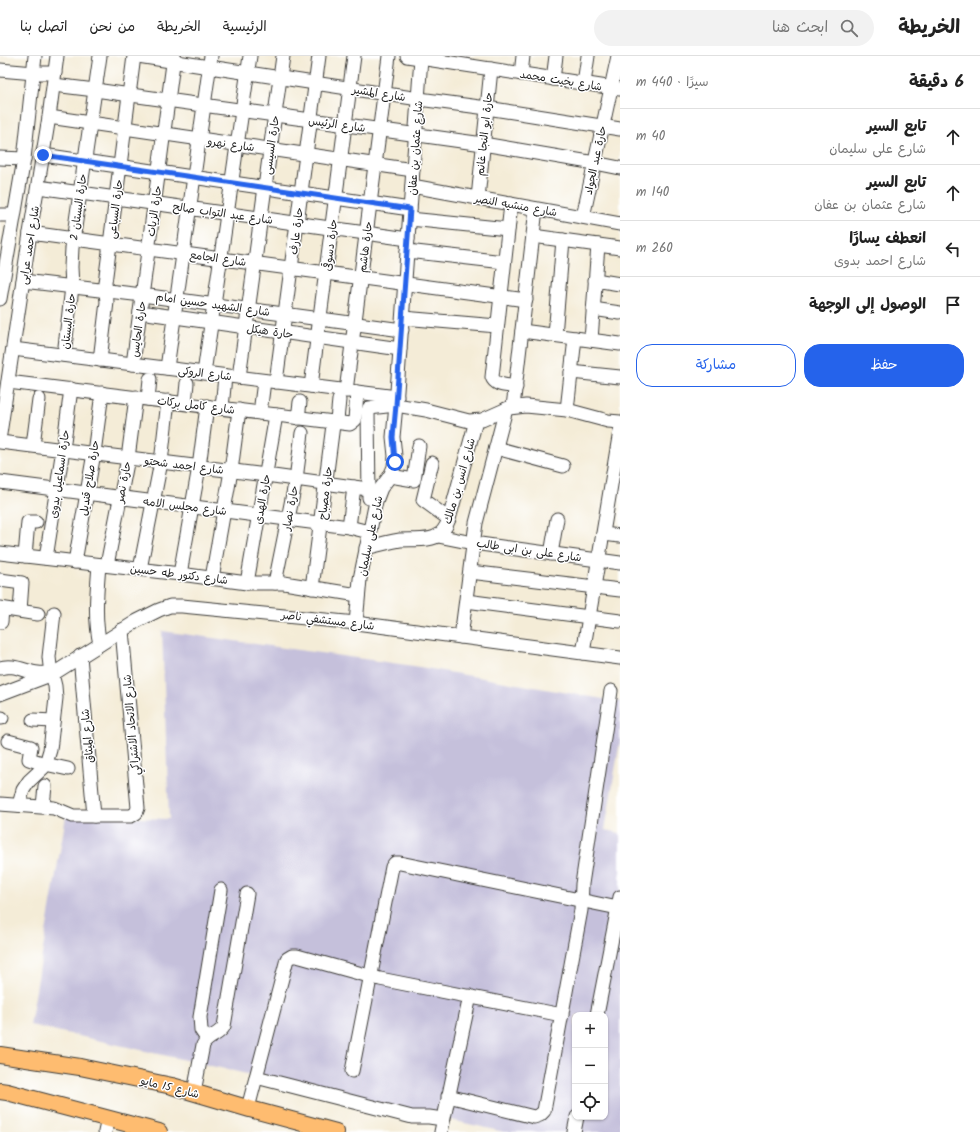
<!DOCTYPE html>
<html lang="ar">
<meta charset="utf-8">
<style>
body{margin:0;font-family:Kalam,"Playpen Sans Arabic",sans-serif;background:#f2f2f2;color:#222;direction:rtl}
.controls{position:absolute;right:12px;bottom:12px;display:grid;overflow:hidden;border-radius:8px;box-shadow:0 1px 3px #0004}
.controls button{width:36px;height:36px;display:grid;place-items:center;padding:0;border:0;border-bottom:1px solid #e0e0e0;background:#fff;color:#222;font:20px sans-serif}
.stop{position:absolute;width:12px;height:12px;margin:-9px;border:3px solid #2563eb;border-radius:50%;background:#fff}
.stop.end{background:#2563eb;border-color:#fff;box-shadow:0 1px 4px #0008}
.list{margin:0;padding:0;list-style:none}
h2{display:flex;justify-content:space-between;align-items:center;height:52px;margin:0;padding:0 16px;font-size:17px}
h2 small{font-size:13px;font-weight:400;color:#767676}
.list li{display:grid;grid-template-columns:26px 1fr auto;gap:12px;align-items:center;box-sizing:border-box;height:56px;padding:0 16px;border-top:1px solid #e0e0e0}
.list b{display:block;font-size:15px;white-space:nowrap}
.list p{margin:0;font-size:13px;white-space:nowrap;color:#767676}
.list em{font-size:13px;font-style:normal;color:#767676}
.actions{display:flex;gap:8px;padding:12px 16px}
.actions a{flex:1;padding:9px 0;border:1px solid #2563eb;border-radius:16px;text-align:center;font-size:14px;color:#2563eb}
.actions .main{background:#2563eb;color:#fff}
.icon{flex:none;width:22px;height:22px;fill:none;stroke:currentColor;stroke-width:2;stroke-linecap:round;stroke-linejoin:round}
.map{position:relative;flex:none;width:620px;height:1076px;overflow:hidden;direction:ltr}
header{display:flex;align-items:center;gap:24px;box-sizing:border-box;height:56px;padding:0 20px;background:#fff;border-bottom:1px solid #e0e0e0}
header strong{font-size:19px}
nav{display:flex;gap:22px;margin-inline-start:auto;font-size:14px}
.search{width:280px;height:36px;background:#f2f2f2;display:flex;align-items:center;gap:10px;box-sizing:border-box;padding:0 14px;border-radius:22px;color:#767676;font-size:15px}
main{display:flex}
aside{flex:1;background:#fff}
.map>svg:first-child{display:block}
</style>
<header>
<strong>الخريطة</strong>
<div class="search"><svg class="icon" aria-label="search" viewBox="0 0 24 24"><circle cx="10" cy="10" r="6"/><path d="M15 15l6 6"/></svg>ابحث هنا</div>
<nav><a>الرئيسية</a><a>الخريطة</a><a>من نحن</a><a>اتصل بنا</a></nav>
</header>
<main>
<aside>
<h2>6 دقيقة<small>سيرًا · 440 m</small></h2>
<ul class="list">
<li><svg class="icon" aria-label="ahead" viewBox="0 0 24 24"><path d="M12 20V5M6 11l6-6 6 6"/></svg><div><b>تابع السير</b><p>شارع على سليمان</p></div><em>40 m</em></li>
<li><svg class="icon" aria-label="ahead" viewBox="0 0 24 24"><path d="M12 20V5M6 11l6-6 6 6"/></svg><div><b>تابع السير</b><p>شارع عثمان بن عفان</p></div><em>140 m</em></li>
<li><svg class="icon" aria-label="left" viewBox="0 0 24 24"><path d="M17 20v-9H6M10 6l-5 5 5 5"/></svg><div><b>انعطف يسارًا</b><p>شارع احمد بدوى</p></div><em>260 m</em></li>
<li><svg class="icon" aria-label="arrive" viewBox="0 0 24 24"><path d="M6 21V4h12l-3 4 3 4H6"/></svg><div><b>الوصول إلى الوجهة</b></div></li>
</ul>
<div class="actions"><a class="main">حفظ</a><a>مشاركة</a></div>
</aside>
<div class="map">
<svg width="620" height="1076" viewBox="0 0 620 1076">
<rect width="100%" height="100%" fill="#fff"/>
<filter id="ink" filterUnits="userSpaceOnUse"><feTurbulence type="fractalNoise" baseFrequency=".025" numOctaves="2"/><feDisplacementMap in="SourceGraphic" scale="8" xChannelSelector="R" yChannelSelector="G"/><feConvolveMatrix kernelMatrix="1 2 1 2 8 2 1 2 1" color-interpolation-filters="sRGB"/></filter>
<filter id="wash" filterUnits="userSpaceOnUse"><feTurbulence type="fractalNoise" baseFrequency=".012" numOctaves="4" result="noise"/><feDisplacementMap in="SourceGraphic" scale="16" xChannelSelector="R" yChannelSelector="G"/><feGaussianBlur stdDeviation="0.9" result="paint"/><feColorMatrix in="noise" values="0 0 0 0 0 0 0 0 0 0 0 0 0 0 0 0 0 1.4 0 .05"/><feComposite in="paint" operator="in"/></filter>
<g filter="url(#wash)">
<rect width="100%" height="100%" fill="#f4ecd7"/>
<!-- industrial -->
<path fill="#c5c0db" fill-rule="evenodd" d="M162,575l252,35 206,36v39l-15,89 15,3v299h-116l-474,-107 36,-209 103,3zM575,959h30v102h-30z"/>
</g>
<g filter="url(#ink)">
<g fill="none" stroke-linecap="round" stroke-linejoin="round">
<!-- minor casing -->
<g stroke="#3c3b38" stroke-width="15">
<g id="minor">
<path d="M138,0l281,43 68,9 133,21"/>
<path d="M407,0l213,33"/>
<path d="M0,14l34,3h21"/>
<path d="M521,18l2,-18"/>
<path d="M553,23l3,-23"/>
<path d="M584,27l4,-27"/>
<path d="M54,29l41,5 388,54 112,19 25,5"/>
<path d="M49,61l364,53"/>
<path d="M43,99l367,54"/>
<path d="M0,102l24,1"/>
<path d="M412,130l208,38"/>
<path d="M38,131l370,52"/>
<path d="M478,142l13,-129"/>
<path d="M511,148l-19,173c3,9 15,8 24,10"/>
<path d="M0,159h14"/>
<path d="M583,161l35,-161"/>
<path d="M410,163l98,10"/>
<path d="M30,177l496,67"/>
<path d="M533,180l87,12"/>
<path d="M407,195l97,11"/>
<path d="M595,224l25,4"/>
<path d="M23,225l119,14 260,35"/>
<path d="M0,243l24,-140 11,-103"/>
<path d="M593,253l27,4"/>
<path d="M140,256l260,37"/>
<path d="M403,262l94,8"/>
<path d="M522,275l98,13"/>
<path d="M555,279l8,-95"/>
<path d="M591,284l7,-95"/>
<path d="M13,293l384,48"/>
<path d="M64,299l8,-68 -1,-20 1,-19 28,-192"/>
<path d="M100,304l7,-58 -2,-19 29,-227"/>
<path d="M133,308l41,-308"/>
<path d="M167,312l44,-312"/>
<path d="M571,316l49,5"/>
<path d="M204,317l46,-317"/>
<path d="M239,321l44,-321"/>
<path d="M8,326l342,42 5,-4 2,-28"/>
<path d="M276,326l43,-326"/>
<path d="M311,330l43,-330"/>
<path d="M346,335l43,-335"/>
<path d="M148,343l2,-20"/>
<path d="M185,347l2,-20"/>
<path d="M513,351l23,-198"/>
<path d="M222,352l3,-32"/>
<path d="M567,354l8,-72"/>
<path d="M260,357l4,-32"/>
<path d="M298,362l2,-16"/>
<path d="M0,378l30,-201 19,-116 8,-61"/>
<path d="M0,386l266,33 102,14"/>
<path d="M33,389l6,-46"/>
<path d="M496,392l67,18"/>
<path d="M432,407l-9,37 26,19"/>
<path d="M390,420l24,4 5,-34"/>
<path d="M0,426l349,45 20,5"/>
<path d="M369,442l-1,-87 1,-3 27,-3 30,5 43,11 13,-1 27,-12 17,-2 41,4 41,11 12,1"/>
<path d="M349,471l5,-40"/>
<path d="M603,478l17,2"/>
<path d="M438,480l35,7 147,20"/>
<path d="M366,492c11,-3 22,-6 34,-8 21,-2 40,6 49,-21l27,-98"/>
<path d="M0,497l180,21 67,9h37l74,12"/>
<path d="M551,498l6,-35"/>
<path d="M25,500l3,-34h8"/>
<path d="M46,502l17,-109 8,-60"/>
<path d="M75,506l19,-109 8,-60"/>
<path d="M99,509c-2,26 -5,53 1,79"/>
<path d="M107,509l21,-107 8,-61"/>
<path d="M140,513l21,-107 7,-61"/>
<path d="M470,516l150,18"/>
<path d="M180,518l19,-107 8,-61"/>
<path d="M212,522l19,-107 8,-61"/>
<path d="M0,524l22,3 -2,28"/>
<path d="M247,527l29,-168"/>
<path d="M275,527l21,-104 6,-46"/>
<path d="M312,532l21,-163 4,-5 2,-20"/>
<path d="M466,545l154,20"/>
<path d="M0,552l38,6"/>
<path d="M1,566l1,-13"/>
<path d="M356,567l4,-44 16,-78 5,-13 9,-12 4,-9 1,-11 -2,-19 3,-32 25,-347"/>
<path d="M461,581l15,-114 30,-114"/>
<path d="M583,597l37,-222"/>
<path d="M80,600l14,160"/>
<path d="M0,612c17,-6 33,10 51,4"/>
<path d="M0,638l53,-20 84,-53 22,-11 11,-4h12l174,17 264,35"/>
<path d="M0,662h2"/>
<path d="M33,664l20,1"/>
<path d="M8,685l23,6 -2,12 16,5 23,5"/>
<path d="M0,748l54,4 19,8h58l5,-3 2,-5 -16,-178"/>
<path d="M19,749l4,-15 6,-9 14,-13 4,-8 3,-10 6,-52 -1,-12 -5,-20 -1,-9 5,-44"/>
<path d="M43,750l2,-20"/>
<path d="M597,959l23,-118"/>
<path d="M207,983l-6,-9 -1,-13 21,-127"/>
<path d="M352,1015l40,-204 3,-4h5l218,45"/>
<path d="M256,1021l156,40h17l14,2"/>
<path d="M194,1036l9,-47c5,-10 16,-9 21,-19l23,-132"/>
<path d="M448,1040l86,21 6,-2 4,-4 37,-201 1,-26 29,-193"/>
<path d="M248,1052l39,-149 5,-3h5l83,23 182,36"/>
<path d="M105,1076l3,-13"/>
<path d="M441,1076l29,-136"/>
<path d="M574,1076l3,-15"/>
</g>
</g>
<!-- major casing -->
<g stroke="#3c3b38" stroke-width="18">
<g id="major">
<path d="M0,999l80,12 92,19 78,23 86,23"/>
<path d="M0,1035l7,1 152,40"/>
</g>
</g>
<!-- minor -->
<use href="#minor" stroke="#fff" stroke-width="13"/>
<!-- major -->
<use href="#major" stroke="#febc70" stroke-width="16"/>
</g>
</g>
<g fill="none" stroke-linecap="round" stroke-linejoin="round" filter="url(#ink)">
<!-- route -->
<path stroke="#2563eb" stroke-width="5" d="M43,99l367,54 -14,196 -3,32 2,25"/>
</g>
<g text-anchor="middle" stroke-width="3" stroke-linejoin="round" paint-order="stroke">
<!-- street labels -->
<g font-size="11" fill="#1c1c1c" stroke="#fff">
<text transform="translate(561 24) rotate(9)" y="4">شارع بخيت محمد</text>
<text transform="translate(379 37) rotate(9)" y="4">شارع المشير</text>
<text transform="translate(337 68) rotate(8)" y="4">شارع الرئيس</text>
<text transform="translate(484 78) rotate(-84)" y="4">حارة ابو النجا غانم</text>
<text transform="translate(231 88) rotate(8)" y="4">شارع نهرو</text>
<text transform="translate(271 89) rotate(-82)" y="4">حارة السيسى</text>
<text transform="translate(415 92) rotate(-86)" y="4">شارع عثمان بن عفان</text>
<text transform="translate(595 104) rotate(-78)" y="4">حارة عبد الجواد</text>
<text transform="translate(516 149) rotate(10)" y="4">شارع منشيه النصر</text>
<text transform="translate(78 151) rotate(-82)" y="4">حارة البستان 2</text>
<text transform="translate(115 153) rotate(-83)" y="4">حارة السباعى</text>
<text transform="translate(154 155) rotate(-82)" y="4">حارة الزيات</text>
<text transform="translate(223 157) rotate(8)" y="4">شارع عبد التواب صالح</text>
<text transform="translate(296 175) rotate(-83)" y="4">حارة عارف</text>
<text transform="translate(29 189) rotate(-81)" y="4">شارع احمد عرابى</text>
<text transform="translate(330 189) rotate(-83)" y="4">حارة دسوقى</text>
<text transform="translate(365 191) rotate(-83)" y="4">حارة هاشم</text>
<text transform="translate(218 202) rotate(8)" y="4">شارع الجامع</text>
<text transform="translate(213 248) rotate(8)" y="4">شارع الشهيد حسين امام</text>
<text transform="translate(68 265) rotate(-83)" y="4">حارة البستان</text>
<text transform="translate(138 273) rotate(-82)" y="4">حارة الحايس</text>
<text transform="translate(270 275) rotate(8)" y="4">حارة هيكل</text>
<text transform="translate(205 317) rotate(7)" y="4">شارع الروكى</text>
<text transform="translate(196 349) rotate(7)" y="4">شارع كامل بركات</text>
<text transform="translate(184 409) rotate(7)" y="4">شارع احمد شحتو</text>
<text transform="translate(59 418) rotate(-82)" y="4">حارة اسماعيل بدوى</text>
<text transform="translate(89 422) rotate(-81)" y="4">حارة صلاح قنديل</text>
<text transform="translate(459 425) rotate(-74)" y="4">شارع انس بن مالك</text>
<text transform="translate(123 426) rotate(-79)" y="4">حارة نصر</text>
<text transform="translate(325 437) rotate(-83)" y="4">حارة مصباح</text>
<text transform="translate(262 443) rotate(-80)" y="4">حارة الهدى</text>
<text transform="translate(185 450) rotate(7)" y="4">شارع مجلس الامه</text>
<text transform="translate(290 452) rotate(-79)" y="4">حارة نصار</text>
<text transform="translate(370 480) rotate(-78)" y="4">شارع على سليمان</text>
<text transform="translate(529 494) rotate(8)" y="4">شارع على بن ابى طالب</text>
<text transform="translate(179 518) rotate(7)" y="4">شارع دكتور طه حسين</text>
<text transform="translate(328 564) rotate(7)" y="4">شارع مستشفي ناصر</text>
<text transform="translate(131 669) rotate(-95)" y="4">شارع الاتحاد الاشتراكي</text>
<text transform="translate(87 680) rotate(-95)" y="4">شارع الميثاق</text>
<text transform="translate(170 1031) rotate(14)" y="4">شارع 15 مايو</text>
</g>
</g>
</svg>
<div class="controls">
<button>+</button>
<button>−</button>
<button><svg class="icon" aria-label="locate" viewBox="0 0 24 24"><circle cx="12" cy="12" r="6"/><path d="M12 2v4M12 18v4M2 12h4M18 12h4"/></svg></button>
</div>
<div class="stop" style="left:395px;top:406px"></div>
<div class="stop end" style="left:43px;top:99px"></div>
</div>
</main>
